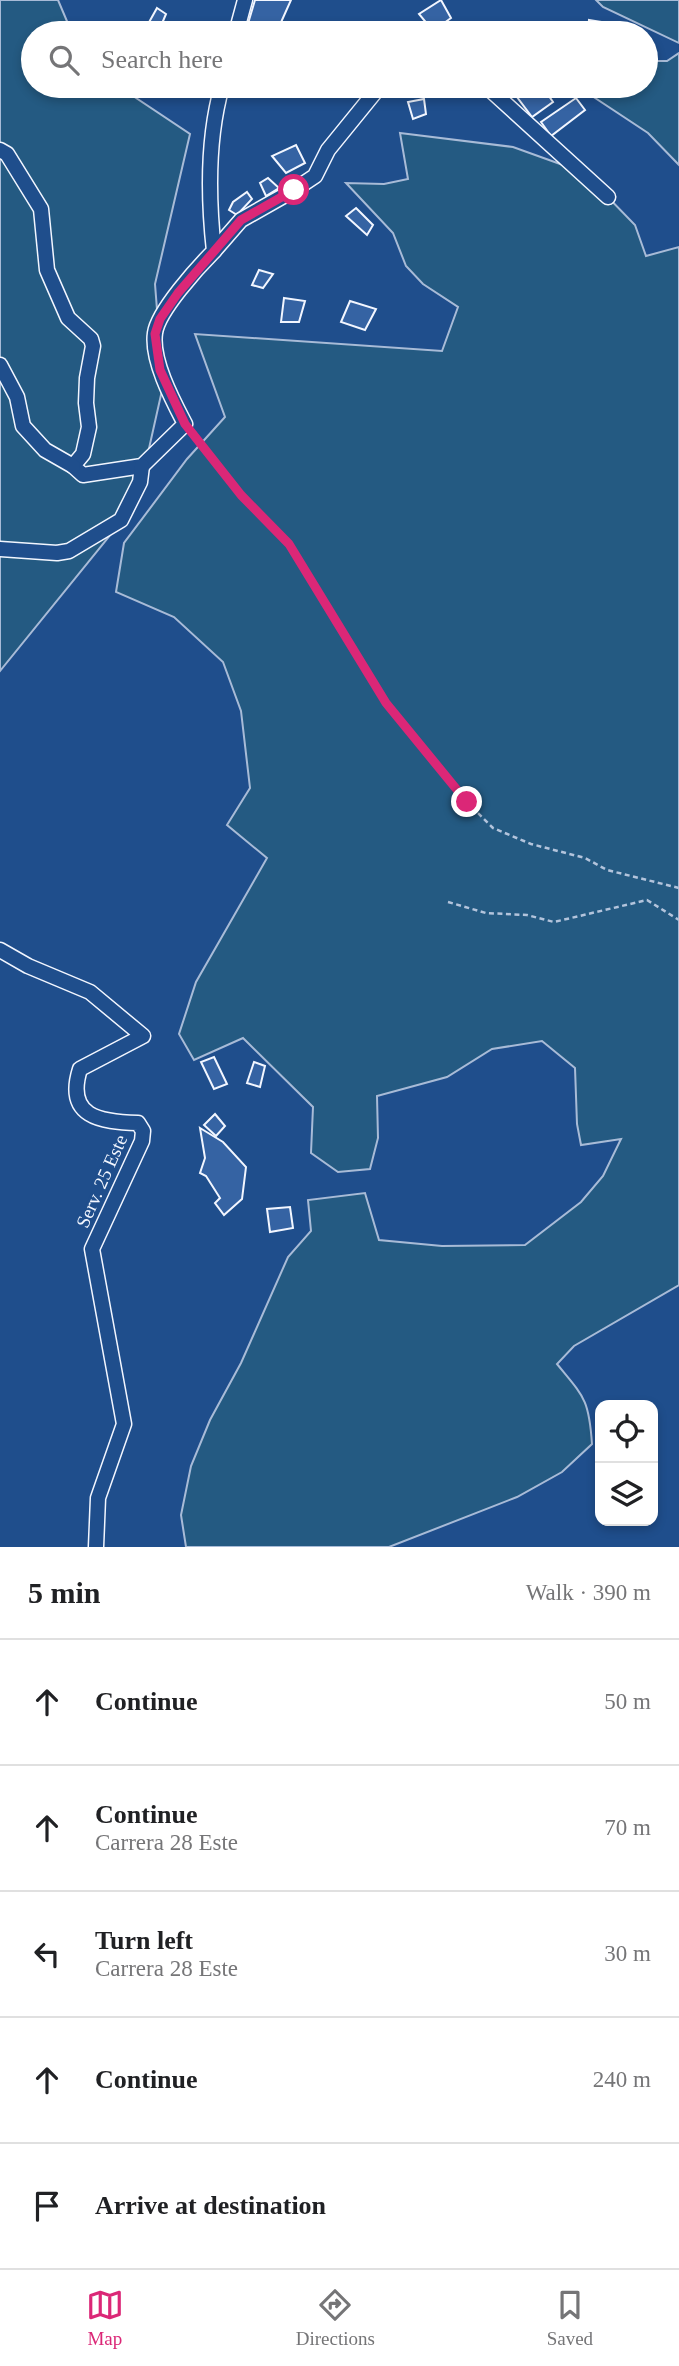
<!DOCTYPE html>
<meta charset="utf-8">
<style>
body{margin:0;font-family:Georgia,serif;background:#f2f2f2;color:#202124}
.controls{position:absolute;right:21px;bottom:21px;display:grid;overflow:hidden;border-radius:14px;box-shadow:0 4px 10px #0003}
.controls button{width:63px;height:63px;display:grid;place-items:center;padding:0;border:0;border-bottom:2px solid #e0e0e0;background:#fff;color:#202124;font:35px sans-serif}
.stop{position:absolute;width:21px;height:21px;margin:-16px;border:5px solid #db2777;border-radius:50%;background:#fff}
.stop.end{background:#db2777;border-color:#fff;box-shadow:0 2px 7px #0008}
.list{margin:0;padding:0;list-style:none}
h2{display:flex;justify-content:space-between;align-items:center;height:91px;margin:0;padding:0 28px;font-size:30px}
h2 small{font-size:23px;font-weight:400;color:#757577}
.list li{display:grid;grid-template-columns:46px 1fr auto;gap:21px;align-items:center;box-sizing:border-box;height:126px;padding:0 28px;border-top:2px solid #e0e0e0}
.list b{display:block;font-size:26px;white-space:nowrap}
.list p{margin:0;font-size:23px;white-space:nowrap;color:#757577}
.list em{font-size:23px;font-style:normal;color:#757577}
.icon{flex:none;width:38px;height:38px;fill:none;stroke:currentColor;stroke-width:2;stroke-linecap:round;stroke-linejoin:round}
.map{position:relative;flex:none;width:679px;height:1547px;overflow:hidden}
.search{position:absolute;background:#fff;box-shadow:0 4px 10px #0003;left:21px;right:21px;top:21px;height:77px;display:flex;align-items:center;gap:18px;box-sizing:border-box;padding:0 24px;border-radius:38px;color:#757577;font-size:26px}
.sheet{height:721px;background:#fff}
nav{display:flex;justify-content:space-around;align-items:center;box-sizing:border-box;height:98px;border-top:2px solid #e0e0e0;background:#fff;font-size:19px;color:#757577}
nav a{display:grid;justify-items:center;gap:4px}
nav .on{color:#db2777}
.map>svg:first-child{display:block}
</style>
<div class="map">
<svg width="679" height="1547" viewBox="0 0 679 1547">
<rect width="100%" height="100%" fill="#1f4e8c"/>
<!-- green -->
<g fill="#245a82" stroke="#a8bbd7" stroke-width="2">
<path d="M0,0h58l14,33h-39v53h85l72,48 -35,150 8,102 -26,116 -137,169z"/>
<path d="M596,0h83v43l-76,-36z"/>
<path d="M679,53v112l-31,-32 -71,-47h69v-25h21z"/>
<path d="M400,133l113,14 61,22 28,22 33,34 11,31 33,-9v1038l-105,61 -17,18c27,33 32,35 35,80l-30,28 -45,25 -128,50h-203l-5,-32 10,-49 19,-46 31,-57 47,-106 23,-26 -3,-31 57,-7 14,47 63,6 83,-1 56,-43 22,-26 18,-37 -40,6 -4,-21 -2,-56 -33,-27 -50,8 -45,28 -70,19 1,42 -8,31 -32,3 -27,-19 2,-46 -70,-69 -49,22 -15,-26 17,-52 71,-124 -40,-33 23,-37 -9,-77 -18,-49 -49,-45 -58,-25 8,-49 63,-84 38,-42 -30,-83 247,17 16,-44 -35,-23 -17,-18 -13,-33 -47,-50 38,1 24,-5z"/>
</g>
<!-- building -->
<g fill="#3563a3" stroke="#f2f6ff" stroke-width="2">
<path d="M255,0h36l-13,29 11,4h-29l-13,-6z"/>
<path d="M441,0l10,18 -18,13 -14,-17z"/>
<path d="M157,8l9,6 -8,19h-15z"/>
<path d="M589,20l32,5 -1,8h-32z"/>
<path d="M533,86h9l11,16 -21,15 -15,-20z"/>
<path d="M576,98l9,12 -34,26 -10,-14z"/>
<path d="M424,99l2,15 -13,5 -5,-17z"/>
<path d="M296,145l9,18 -19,10 -14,-17z"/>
<path d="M268,178l11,10 -13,8 -6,-13z"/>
<path d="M247,192l5,7 -15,16 -8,-5 4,-8z"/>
<path d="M356,208l17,17 -6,10 -21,-19z"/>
<path d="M259,270l14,4 -10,14 -11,-3z"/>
<path d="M284,298l21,3 -6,21h-18z"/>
<path d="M350,301l26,8 -11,21 -24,-8z"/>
<path d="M214,1057l13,27 -13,5 -13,-27z"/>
<path d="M254,1062l11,4 -5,21 -13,-4z"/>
<path d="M215,1114l10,12 -9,10 -12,-11z"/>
<path d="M200,1128l23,14 23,25 -4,32 -18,16 -9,-12 5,-5 -14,-22 -6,-3 5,-15z"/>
<path d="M290,1207l3,21 -23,4 -3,-23z"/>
</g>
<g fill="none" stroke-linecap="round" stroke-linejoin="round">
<!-- minor casing -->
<g stroke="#f2f6ff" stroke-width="17">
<g id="minor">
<path d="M236,33l9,-33"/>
<path d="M486,86l122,111"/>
<path d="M0,150l7,4 34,55 6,61 21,48 23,21 2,7 -6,32 -1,25 3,24 -6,27 -10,12 10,9 59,-9 43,-42c-12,-23 -34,-64 -30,-91 3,-22 43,-66 59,-82 -6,-54 -7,-112 8,-165"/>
<path d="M214,251l27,-31 53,-30 21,-14 13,-26 52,-64"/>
<path d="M0,365l17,32 6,29 22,24 28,16"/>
<path d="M0,549l57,4 12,-2 52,-31 19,-38 2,-16"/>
<path d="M0,950l28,16 62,26 53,44 -63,33c-15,48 20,53 58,54l5,8 -1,10 -50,108 32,175 -26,74 -2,49"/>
</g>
</g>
<!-- path -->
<g stroke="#b3c4dc" stroke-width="2.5" stroke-dasharray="5 3.5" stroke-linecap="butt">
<path d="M193,434l48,61 48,49 97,159 81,99 26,26 38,16 54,14 22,12 72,18"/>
<path d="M448,902l38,11 41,2 27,7 93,-22 32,20"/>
</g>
<!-- minor -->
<use href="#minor" stroke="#1f4e8c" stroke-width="14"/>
</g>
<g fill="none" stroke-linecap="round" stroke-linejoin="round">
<!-- route -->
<path stroke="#db2777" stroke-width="9" d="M294,190l-53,30 -63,73 -18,26 -5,15 5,36 25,54 56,71 48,49 97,159 81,99"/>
</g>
<g text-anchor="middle" stroke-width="5" stroke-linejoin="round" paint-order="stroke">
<!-- street labels -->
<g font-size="19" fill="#f2f6ff" stroke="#1f4e8c">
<text transform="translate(101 1181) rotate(-66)" y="7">Serv. 25 Este</text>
</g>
</g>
</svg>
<div class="controls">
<button><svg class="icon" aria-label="locate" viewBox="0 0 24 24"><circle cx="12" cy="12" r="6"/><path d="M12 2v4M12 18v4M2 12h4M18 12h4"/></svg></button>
<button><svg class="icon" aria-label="layers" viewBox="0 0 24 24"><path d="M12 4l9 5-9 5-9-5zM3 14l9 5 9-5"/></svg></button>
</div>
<div class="stop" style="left:294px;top:190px"></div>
<div class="stop end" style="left:467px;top:802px"></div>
<div class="search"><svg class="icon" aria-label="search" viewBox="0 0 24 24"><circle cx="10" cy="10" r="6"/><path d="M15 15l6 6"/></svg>Search here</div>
</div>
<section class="sheet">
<h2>5 min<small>Walk · 390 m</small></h2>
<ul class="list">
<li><svg class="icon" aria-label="ahead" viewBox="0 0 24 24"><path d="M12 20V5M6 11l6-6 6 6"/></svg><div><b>Continue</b></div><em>50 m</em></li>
<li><svg class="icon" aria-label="ahead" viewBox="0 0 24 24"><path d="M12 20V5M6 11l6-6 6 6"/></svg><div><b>Continue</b><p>Carrera 28 Este</p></div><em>70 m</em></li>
<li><svg class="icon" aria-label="left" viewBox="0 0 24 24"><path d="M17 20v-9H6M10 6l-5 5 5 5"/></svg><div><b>Turn left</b><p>Carrera 28 Este</p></div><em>30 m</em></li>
<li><svg class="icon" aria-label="ahead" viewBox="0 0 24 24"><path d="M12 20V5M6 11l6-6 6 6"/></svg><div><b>Continue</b></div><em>240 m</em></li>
<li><svg class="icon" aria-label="arrive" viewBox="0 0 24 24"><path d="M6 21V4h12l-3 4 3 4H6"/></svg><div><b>Arrive at destination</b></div></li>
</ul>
</section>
<nav>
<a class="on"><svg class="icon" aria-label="map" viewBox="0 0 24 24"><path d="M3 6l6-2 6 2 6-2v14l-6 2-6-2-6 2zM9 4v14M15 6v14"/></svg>Map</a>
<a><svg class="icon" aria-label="directions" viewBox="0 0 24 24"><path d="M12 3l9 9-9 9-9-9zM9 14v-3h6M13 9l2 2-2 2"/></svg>Directions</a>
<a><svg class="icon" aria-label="saved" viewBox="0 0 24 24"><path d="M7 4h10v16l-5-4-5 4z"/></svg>Saved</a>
</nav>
